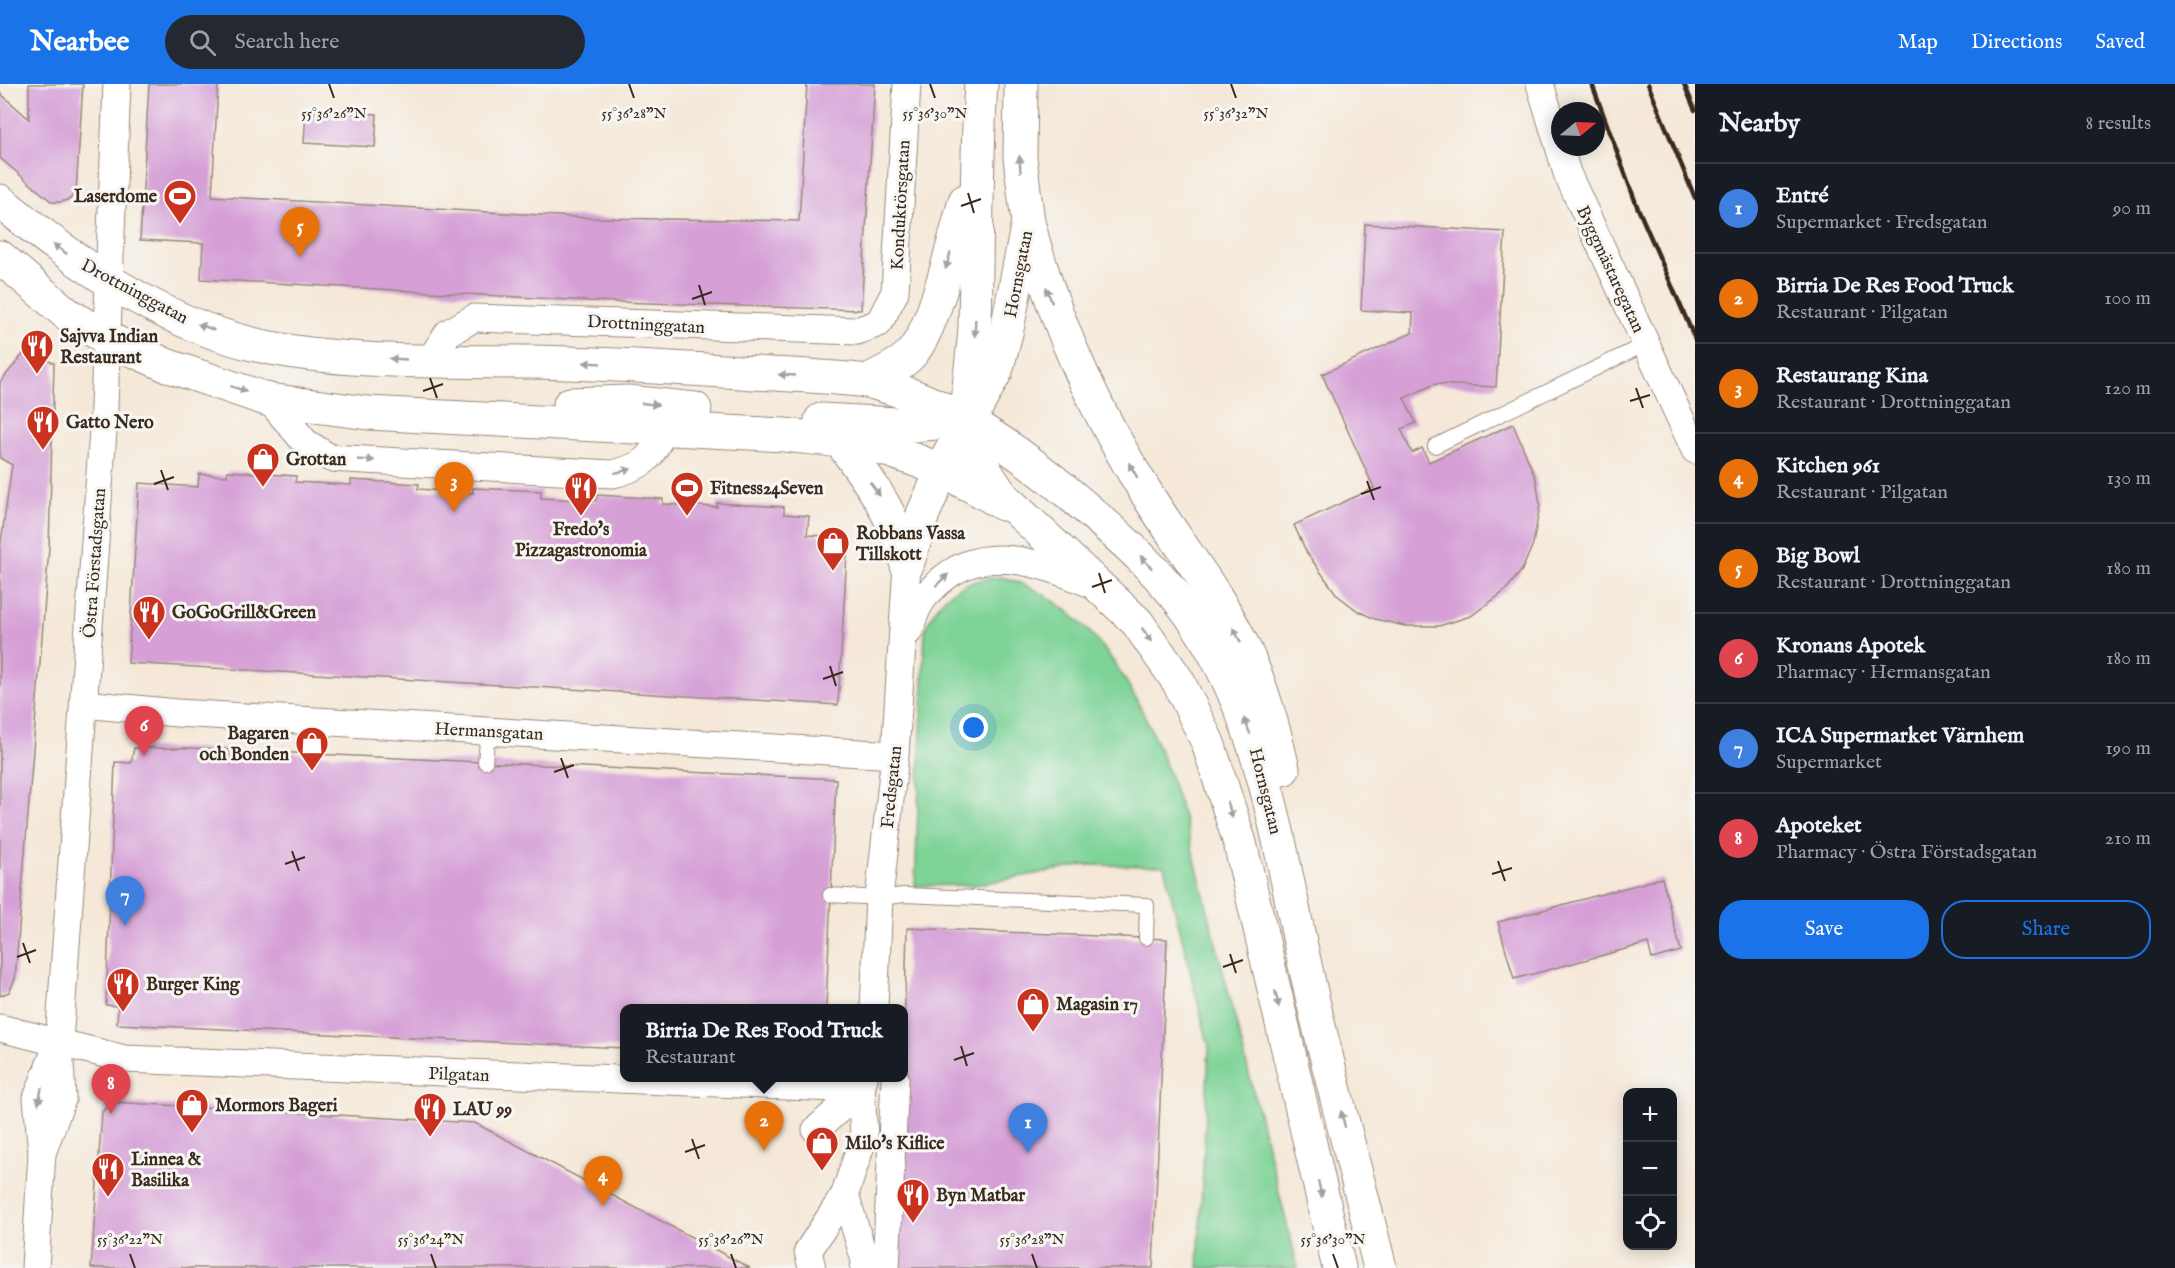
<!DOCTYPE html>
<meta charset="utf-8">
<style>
body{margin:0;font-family:"IM FELL English",serif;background:#242831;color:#f1f3f6}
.controls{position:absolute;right:18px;bottom:18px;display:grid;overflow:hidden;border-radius:12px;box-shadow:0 3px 15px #0003}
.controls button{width:54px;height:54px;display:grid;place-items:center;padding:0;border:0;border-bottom:2px solid #363941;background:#171b24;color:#f1f3f6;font:30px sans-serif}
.compass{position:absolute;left:1551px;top:18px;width:54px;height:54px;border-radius:50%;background:#171b24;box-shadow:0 3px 15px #0003;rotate:71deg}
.you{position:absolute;left:974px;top:644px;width:21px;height:21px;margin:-15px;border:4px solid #fff;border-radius:50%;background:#1a73e8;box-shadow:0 0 0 9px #1a73e833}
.badge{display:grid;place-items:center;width:39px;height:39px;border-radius:50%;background:#1a73e8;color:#fff;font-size:20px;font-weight:700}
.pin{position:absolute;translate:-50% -50px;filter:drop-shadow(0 2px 3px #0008)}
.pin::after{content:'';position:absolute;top:32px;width:21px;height:18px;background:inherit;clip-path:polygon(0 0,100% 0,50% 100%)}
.popup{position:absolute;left:620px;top:920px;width:288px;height:78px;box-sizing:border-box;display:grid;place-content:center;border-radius:12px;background:#171b24;filter:drop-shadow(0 2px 4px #0005);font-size:20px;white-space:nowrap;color:#9ea1a6}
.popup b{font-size:22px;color:#f1f3f6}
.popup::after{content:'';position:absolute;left:50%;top:100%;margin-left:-12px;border:12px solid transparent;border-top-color:#171b24}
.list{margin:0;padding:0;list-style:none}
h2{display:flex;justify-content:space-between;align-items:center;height:78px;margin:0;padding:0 24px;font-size:26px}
h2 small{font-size:20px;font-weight:400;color:#9ea1a6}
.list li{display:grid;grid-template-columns:39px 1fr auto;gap:18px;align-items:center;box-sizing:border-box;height:90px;padding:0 24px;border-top:2px solid #363941}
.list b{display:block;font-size:22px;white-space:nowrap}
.list p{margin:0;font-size:20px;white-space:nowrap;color:#9ea1a6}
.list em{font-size:20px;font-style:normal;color:#9ea1a6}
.actions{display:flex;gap:12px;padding:18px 24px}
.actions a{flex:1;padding:14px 0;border:2px solid #1a73e8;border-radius:24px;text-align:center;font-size:21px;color:#1a73e8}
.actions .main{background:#1a73e8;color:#fff}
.icon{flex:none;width:33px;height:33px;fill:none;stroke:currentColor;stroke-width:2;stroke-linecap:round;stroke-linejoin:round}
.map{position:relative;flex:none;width:1695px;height:1184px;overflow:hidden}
header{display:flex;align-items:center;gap:36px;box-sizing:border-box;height:84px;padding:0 30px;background:#1a73e8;color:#fff}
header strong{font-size:28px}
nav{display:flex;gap:33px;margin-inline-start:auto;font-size:21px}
.search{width:420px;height:54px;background:#242831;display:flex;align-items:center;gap:15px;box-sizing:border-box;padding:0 21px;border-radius:33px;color:#9ea1a6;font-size:22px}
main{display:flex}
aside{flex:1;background:#171b24}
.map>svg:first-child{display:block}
</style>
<header>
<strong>Nearbee</strong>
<div class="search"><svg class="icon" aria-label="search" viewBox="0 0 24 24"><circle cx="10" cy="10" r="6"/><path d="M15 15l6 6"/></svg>Search here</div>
<nav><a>Map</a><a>Directions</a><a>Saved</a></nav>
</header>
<main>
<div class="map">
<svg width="1695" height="1184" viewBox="0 0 1695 1184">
<rect width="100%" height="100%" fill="#f6f6f2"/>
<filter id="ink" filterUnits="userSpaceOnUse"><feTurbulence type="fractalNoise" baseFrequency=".0167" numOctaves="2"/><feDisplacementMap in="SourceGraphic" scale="12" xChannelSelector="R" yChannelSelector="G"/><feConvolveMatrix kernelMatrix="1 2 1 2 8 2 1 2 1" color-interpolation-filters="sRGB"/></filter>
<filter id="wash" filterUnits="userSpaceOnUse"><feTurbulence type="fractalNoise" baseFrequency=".008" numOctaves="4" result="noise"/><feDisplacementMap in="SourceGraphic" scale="24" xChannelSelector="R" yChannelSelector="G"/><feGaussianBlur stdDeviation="1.35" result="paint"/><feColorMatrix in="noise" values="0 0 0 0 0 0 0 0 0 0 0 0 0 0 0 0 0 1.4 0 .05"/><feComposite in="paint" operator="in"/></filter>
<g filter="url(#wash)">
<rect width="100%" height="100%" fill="#f5e8d8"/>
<!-- green -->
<path fill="#7ed397" stroke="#5c7e5a" stroke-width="1.5" d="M1002,493c106,29 154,151 184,247l112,444h-100l11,-221 -45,-181 -80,-1 -110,20 -59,1 10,-256c14,-37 39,-51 77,-53z"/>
<g id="blocks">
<!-- building -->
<g fill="#d6a0d7">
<path d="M29,0h54l-7,108 -6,7 -9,3h-9l-52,-44v-65l29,26z"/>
<path d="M149,0h69l-6,112 380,22 207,3 8,-137h68l-14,226 -274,-9 -386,-22 2,-36 -63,-3z"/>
<path d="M306,27l71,3 -2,33 -71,-4z"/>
<path d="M1365,140l140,8 -9,155 -61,-3 -31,14 12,25 -15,6 11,24 10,-5 7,14 84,-38 23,55 4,26 -7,39 -11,26 -17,21 -34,25 -32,10h-34l-30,-7 -17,-8 -21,-16 -30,-42 -13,-28 80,-37 -52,-114 90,-41 1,-20 -52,-3z"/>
<path d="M25,268l29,11 -5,185 -34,431 -6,13 -9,4v-447l12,-84 -12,-7v-76z"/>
<path d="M228,387l68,5 -1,6 56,3v-5l68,4 -1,5 55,4v-5l68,3v7l55,3 1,-6 66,4v5l54,3v-4l67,4v7l25,2 -2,19 41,2 -10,168 -710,-42 11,-180 59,4 1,-13 28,2z"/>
<path d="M134,664h56l646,31 -10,229h-202v40l-507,-24 1,-18 -12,-1 9,-243 16,1z"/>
<path d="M1662,794l19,73 -29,8 -4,-16 -134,36 -16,-57z"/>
<path d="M907,844l260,11 -14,329h-260l10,-190z"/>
<path d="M111,1018l364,21 275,145h-659l11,-156z"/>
</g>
</g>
</g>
<g filter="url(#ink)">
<use href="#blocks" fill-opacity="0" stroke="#98897b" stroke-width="1.5"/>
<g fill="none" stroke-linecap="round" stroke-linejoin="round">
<!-- lane casing -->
<g stroke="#98897b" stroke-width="16">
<g id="lane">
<path d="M1435,362l211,-102"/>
<path d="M485,678l3,-31"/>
<path d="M830,811l49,3 25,-3 243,10 -1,33"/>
</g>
</g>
<!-- street casing -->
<g stroke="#98897b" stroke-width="29">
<g id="street">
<path d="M1540,0l27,89 128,277"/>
<path d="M430,276l18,-27 26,-15 383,13 22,-8 16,-31 12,-208"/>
<path d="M269,316l36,42 25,16 283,16c32,-8 39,-16 51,-46"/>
<path d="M908,548c4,-10 7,-21 13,-30 3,-6 10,-12 15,-17 45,-45 105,-22 155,-1"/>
<path d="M84,620l93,9 718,42"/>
<path d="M874,924l5,-110 16,-143 12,-190"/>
<path d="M0,944l125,31 736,30"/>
<path d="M864,994l-3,11 3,47 -19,58 21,70 -2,4"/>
<path d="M816,1046l45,-41"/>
<path d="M42,1069l20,-54 -3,-57 44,-611 14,-347"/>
<path d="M35,1184l7,-115 -5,-55 18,-47"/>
<path d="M812,1184l-4,-17 37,-57"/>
<path d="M886,1184l9,-190"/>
</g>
</g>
<!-- secondary casing -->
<g stroke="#98897b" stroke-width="35">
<g id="secondary">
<path d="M981,0c-5,80 -4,161 -6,241 -1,29 -9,69 -7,95 3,29 19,56 36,78l133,124 41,59 30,62 32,100 99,425"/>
<path d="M0,117c73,60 158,120 252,143 85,20 191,17 278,18 70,1 140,6 210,10 42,3 85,4 127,9 77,20 139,60 199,110 51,43 101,85 136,141 63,100 78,220 103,333 22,102 50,202 75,303"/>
<path d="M1028,138c25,97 68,192 122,277 29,46 64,89 88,137 22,41 35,88 45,133"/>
<path d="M0,173l67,57 39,24 60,27 103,35 99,13 417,22c34,4 72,6 105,16 40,13 78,31 113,53"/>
<path d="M867,297c15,-8 33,-15 44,-27 24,-26 43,-115 54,-153"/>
<path d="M570,320l58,-2 67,7"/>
<path d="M975,326l21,-39 11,-42 21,-107 -8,-64 1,-74"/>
<path d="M821,336l93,5 54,-5"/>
<path d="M841,358c32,45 51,67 66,123"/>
<path d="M907,481l16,-51 27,-62"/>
</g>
</g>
<!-- lane -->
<use href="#lane" stroke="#fff" stroke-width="14"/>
<!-- street -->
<use href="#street" stroke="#fff" stroke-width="27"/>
<!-- secondary -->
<use href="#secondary" stroke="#fff" stroke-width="33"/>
<!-- rail -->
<g stroke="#3b2a1e" stroke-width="4.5">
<path d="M1592,0l45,122 58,133"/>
<path d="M1648,0l47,114"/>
<path d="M1684,0l11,26"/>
</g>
</g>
<!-- one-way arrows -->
<defs><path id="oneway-solid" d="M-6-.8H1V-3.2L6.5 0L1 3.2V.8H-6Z" transform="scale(1.5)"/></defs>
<g fill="#a79f9a">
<use href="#oneway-solid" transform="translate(1020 80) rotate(-94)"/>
<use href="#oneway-solid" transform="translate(60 165) rotate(-144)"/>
<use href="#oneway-solid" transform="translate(948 177) rotate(107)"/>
<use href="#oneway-solid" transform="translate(1049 211) rotate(-110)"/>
<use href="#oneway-solid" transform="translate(206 243) rotate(-160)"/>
<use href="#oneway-solid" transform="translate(975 244) rotate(92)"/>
<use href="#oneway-solid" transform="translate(398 275) rotate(-177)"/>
<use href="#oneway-solid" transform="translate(592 279) rotate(-177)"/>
<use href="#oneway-solid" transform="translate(787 291) rotate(-177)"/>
<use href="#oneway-solid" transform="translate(239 305) rotate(18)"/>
<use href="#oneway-solid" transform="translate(650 320) rotate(6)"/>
<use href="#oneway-solid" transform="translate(366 376) rotate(3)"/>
<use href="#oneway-solid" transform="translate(1133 386) rotate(-120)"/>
<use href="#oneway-solid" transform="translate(623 387) rotate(-14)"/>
<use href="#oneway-solid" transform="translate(875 405) rotate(54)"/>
<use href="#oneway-solid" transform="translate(1146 478) rotate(-133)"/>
<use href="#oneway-solid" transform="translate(942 496) rotate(-43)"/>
<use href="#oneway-solid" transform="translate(1147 551) rotate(54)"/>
<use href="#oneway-solid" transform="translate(1237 551) rotate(-118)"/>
<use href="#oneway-solid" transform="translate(1247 642) rotate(-112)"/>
<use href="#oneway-solid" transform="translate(1230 726) rotate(74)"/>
<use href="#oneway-solid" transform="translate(1277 915) rotate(77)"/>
<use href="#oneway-solid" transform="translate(40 1012) rotate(101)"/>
<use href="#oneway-solid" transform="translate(1343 1035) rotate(-104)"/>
<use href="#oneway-solid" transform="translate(1320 1105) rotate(77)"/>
</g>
</g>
<!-- ticks -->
<path fill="none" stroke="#3b2a1e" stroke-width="2" d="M329,0l5,14M629,0l5,14M930,0l5,14M1231,0l5,14M968,109l6,20M961,122l20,-7M699,201l6,20M692,215l20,-7M430,294l7,20M1636,304l7,20M423,307l20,-7M1630,317l20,-6M161,386l7,20M1367,397l7,19M154,400l20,-7M1361,410l20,-7M1099,489l6,20M1092,503l20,-7M830,582l6,20M823,595l20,-7M561,674l7,20M554,688l20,-7M292,767l7,20M1498,777l7,20M285,780l20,-7M1492,790l20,-6M23,859l7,20M1230,870l6,19M17,873l19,-7M1223,883l20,-7M961,962l6,20M954,976l20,-7M692,1055l7,20M685,1068l20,-7M130,1170l5,14M431,1170l5,14M731,1170l5,14M1032,1170l5,14M1333,1170l5,14"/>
<!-- icons -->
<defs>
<g id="stadium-pin" transform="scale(1.725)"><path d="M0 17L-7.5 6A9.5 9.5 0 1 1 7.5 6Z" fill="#c8321e" stroke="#f6f6f2"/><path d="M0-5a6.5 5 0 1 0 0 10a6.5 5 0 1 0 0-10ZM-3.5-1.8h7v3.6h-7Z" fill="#fff"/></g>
<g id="restaurant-pin" transform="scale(1.725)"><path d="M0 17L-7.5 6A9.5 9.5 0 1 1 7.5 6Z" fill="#c8321e" stroke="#f6f6f2"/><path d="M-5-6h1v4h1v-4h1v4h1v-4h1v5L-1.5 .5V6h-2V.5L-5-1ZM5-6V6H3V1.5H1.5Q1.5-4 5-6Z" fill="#fff"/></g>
<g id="shop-pin" transform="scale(1.725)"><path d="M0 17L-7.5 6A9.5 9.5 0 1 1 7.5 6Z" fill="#c8321e" stroke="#f6f6f2"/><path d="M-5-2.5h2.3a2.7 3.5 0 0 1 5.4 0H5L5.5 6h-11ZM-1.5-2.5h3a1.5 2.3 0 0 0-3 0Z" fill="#fff"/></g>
</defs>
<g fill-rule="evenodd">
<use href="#stadium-pin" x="180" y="112"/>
<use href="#restaurant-pin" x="37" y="262"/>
<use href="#restaurant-pin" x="43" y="338"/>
<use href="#shop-pin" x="263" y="375"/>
<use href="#restaurant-pin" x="581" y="404"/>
<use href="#stadium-pin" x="687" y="404"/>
<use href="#shop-pin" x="833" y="459"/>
<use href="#restaurant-pin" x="149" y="528"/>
<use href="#shop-pin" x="312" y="659"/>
<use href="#restaurant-pin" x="123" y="900"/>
<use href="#shop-pin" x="1033" y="920"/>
<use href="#shop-pin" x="192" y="1021"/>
<use href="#restaurant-pin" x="430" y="1025"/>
<use href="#shop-pin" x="822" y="1059"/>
<use href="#restaurant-pin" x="108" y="1085"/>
<use href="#restaurant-pin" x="913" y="1111"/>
</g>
<g text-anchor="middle" stroke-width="6" stroke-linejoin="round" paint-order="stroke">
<!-- poi labels -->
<g font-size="18" font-weight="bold" fill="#3b2a1e" stroke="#f6f6f2" text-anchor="start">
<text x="157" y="118" text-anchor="end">Laserdome</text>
<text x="60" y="258">Sajvva Indian<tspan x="60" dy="21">Restaurant</tspan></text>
<text x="66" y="344">Gatto Nero</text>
<text x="286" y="381">Grottan</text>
<text x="710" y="410">Fitness24Seven</text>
<text x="581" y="451" text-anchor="middle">Fredo's<tspan x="581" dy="21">Pizzagastronomia</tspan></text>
<text x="856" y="455">Robbans Vassa<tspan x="856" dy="21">Tillskott</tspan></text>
<text x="172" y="534">GoGoGrill&amp;Green</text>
<text x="289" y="655" text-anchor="end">Bagaren<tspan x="289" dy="21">och Bonden</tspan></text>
<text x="146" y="906">Burger King</text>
<text x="1056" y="926">Magasin 17</text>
<text x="215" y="1027">Mormors Bageri</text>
<text x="453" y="1031">LAU 99</text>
<text x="845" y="1065">Milo's Kiflice</text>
<text x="131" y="1081">Linnea &amp;<tspan x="131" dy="21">Basilika</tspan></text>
<text x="936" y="1117">Byn Matbar</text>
</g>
<!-- street labels -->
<g font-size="18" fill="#3b2a1e" stroke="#f6f6f2">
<text transform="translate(900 121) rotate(-87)" y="6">Konduktörsgatan</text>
<text transform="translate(1611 185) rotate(65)" y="6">Byggmästaregatan</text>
<text transform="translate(1018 190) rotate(-79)" y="6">Hornsgatan</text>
<text transform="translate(135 207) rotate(28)" y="6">Drottninggatan</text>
<text transform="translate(646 240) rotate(3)" y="6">Drottninggatan</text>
<text transform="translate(94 479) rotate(-86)" y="6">Östra Förstadsgatan</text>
<text transform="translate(489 647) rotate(3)" y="6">Hermansgatan</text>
<text transform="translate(891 703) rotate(-84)" y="6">Fredsgatan</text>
<text transform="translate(1266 707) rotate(76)" y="6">Hornsgatan</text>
<text transform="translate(459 990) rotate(2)" y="6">Pilgatan</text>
</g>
</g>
<g font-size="15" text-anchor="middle" fill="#3b2a1e" stroke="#f6f6f2" stroke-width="6" stroke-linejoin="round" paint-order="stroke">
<text x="334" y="34">55°36'26"N</text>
<text x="634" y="34">55°36'28"N</text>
<text x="935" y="34">55°36'30"N</text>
<text x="1236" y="34">55°36'32"N</text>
<text x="130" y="1160">55°36'22"N</text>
<text x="431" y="1160">55°36'24"N</text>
<text x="731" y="1160">55°36'26"N</text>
<text x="1032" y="1160">55°36'28"N</text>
<text x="1333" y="1160">55°36'30"N</text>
</g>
</svg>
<div class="controls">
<button>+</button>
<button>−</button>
<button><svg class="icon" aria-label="locate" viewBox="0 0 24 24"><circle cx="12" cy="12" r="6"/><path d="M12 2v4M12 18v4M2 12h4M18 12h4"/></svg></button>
</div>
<svg class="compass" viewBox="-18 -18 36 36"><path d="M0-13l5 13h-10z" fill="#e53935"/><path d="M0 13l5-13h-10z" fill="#9ea1a6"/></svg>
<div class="you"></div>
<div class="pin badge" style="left:1028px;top:1069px;background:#3f7fe0">1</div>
<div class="pin badge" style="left:764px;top:1067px;background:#e8710a">2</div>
<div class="popup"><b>Birria De Res Food Truck</b>Restaurant</div>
<div class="pin badge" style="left:454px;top:428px;background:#e8710a">3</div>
<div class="pin badge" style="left:603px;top:1122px;background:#e8710a">4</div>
<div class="pin badge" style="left:300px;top:173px;background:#e8710a">5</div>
<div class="pin badge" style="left:144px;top:672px;background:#e0444e">6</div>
<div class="pin badge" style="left:125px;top:842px;background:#3f7fe0">7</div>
<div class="pin badge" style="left:111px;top:1030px;background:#e0444e">8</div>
</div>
<aside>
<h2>Nearby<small>8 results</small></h2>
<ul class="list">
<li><span class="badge" style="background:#3f7fe0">1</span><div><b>Entré</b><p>Supermarket · Fredsgatan</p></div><em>90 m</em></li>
<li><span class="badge" style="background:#e8710a">2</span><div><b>Birria De Res Food Truck</b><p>Restaurant · Pilgatan</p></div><em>100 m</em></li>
<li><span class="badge" style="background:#e8710a">3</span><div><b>Restaurang Kina</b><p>Restaurant · Drottninggatan</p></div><em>120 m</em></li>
<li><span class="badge" style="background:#e8710a">4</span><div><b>Kitchen 961</b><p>Restaurant · Pilgatan</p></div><em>130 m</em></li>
<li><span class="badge" style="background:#e8710a">5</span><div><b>Big Bowl</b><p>Restaurant · Drottninggatan</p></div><em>180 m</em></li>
<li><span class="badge" style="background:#e0444e">6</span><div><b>Kronans Apotek</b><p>Pharmacy · Hermansgatan</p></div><em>180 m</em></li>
<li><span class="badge" style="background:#3f7fe0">7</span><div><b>ICA Supermarket Värnhem</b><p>Supermarket</p></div><em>190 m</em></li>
<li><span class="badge" style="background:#e0444e">8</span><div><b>Apoteket</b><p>Pharmacy · Östra Förstadsgatan</p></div><em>210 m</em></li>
</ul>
<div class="actions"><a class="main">Save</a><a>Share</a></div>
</aside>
</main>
